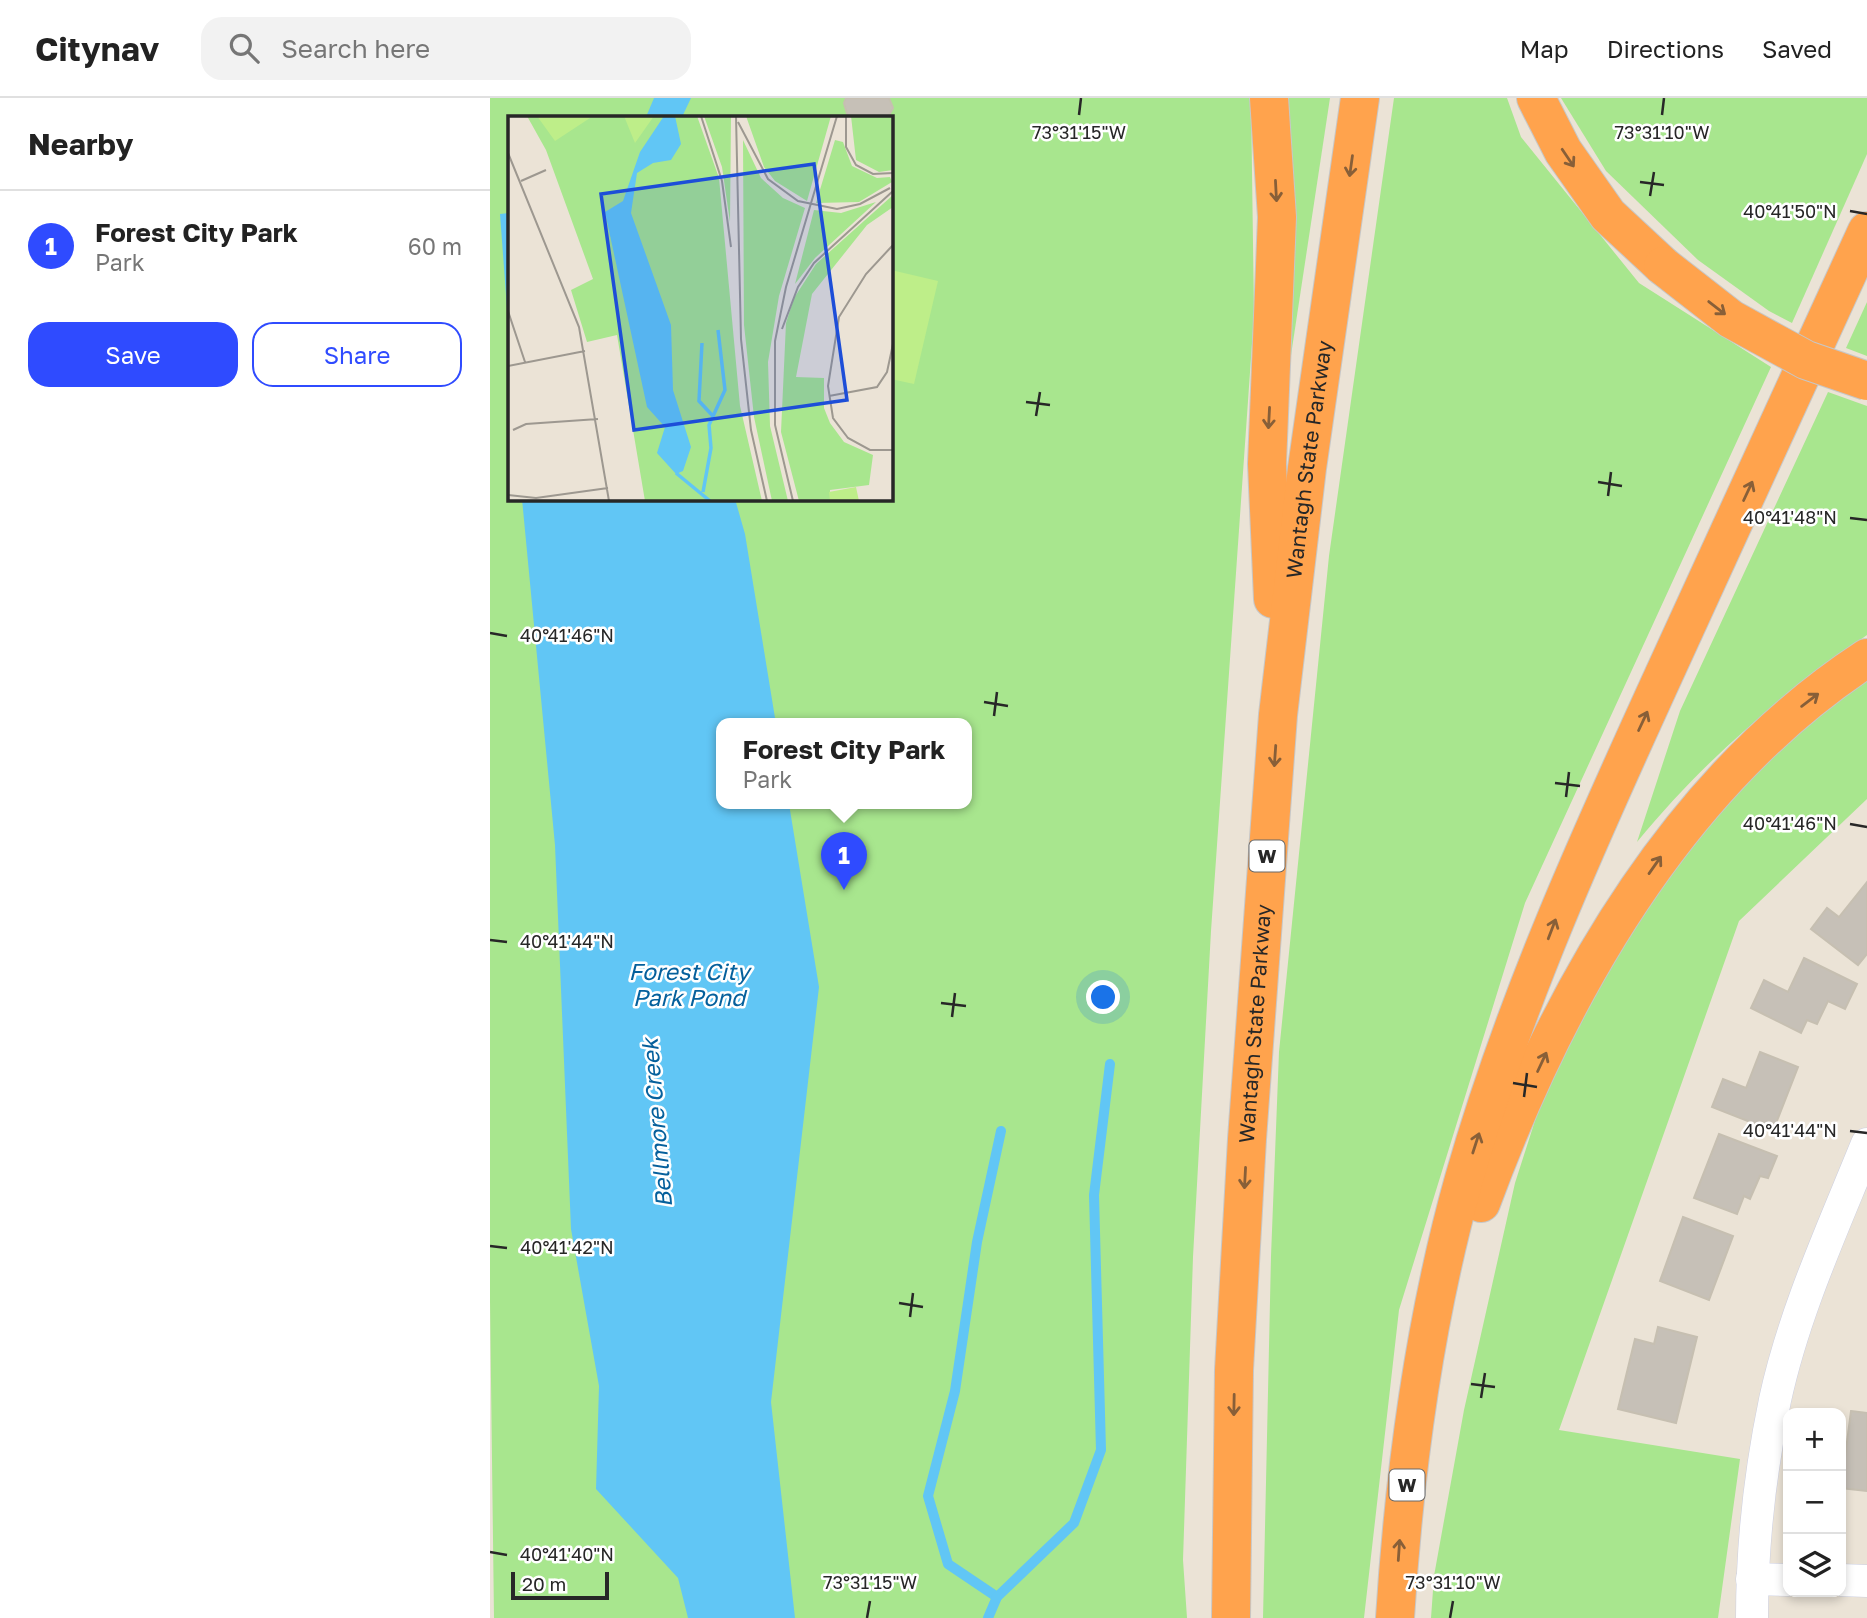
<!DOCTYPE html>
<meta charset="utf-8">
<style>
body{margin:0;font-family:"Golos Text",sans-serif;background:#f2f2f2;color:#222}
.controls{position:absolute;right:21px;bottom:21px;display:grid;overflow:hidden;border-radius:14px;box-shadow:0 4px 10px #0003}
.controls button{width:63px;height:63px;display:grid;place-items:center;padding:0;border:0;border-bottom:2px solid #e0e0e0;background:#fff;color:#222;font:35px sans-serif}
.scale{position:absolute;left:21px;bottom:18px;width:98px;box-sizing:border-box;padding-left:7px;border:4px solid #272727;border-top:0;font-size:19px;line-height:24px;white-space:nowrap;color:#272727;-webkit-text-stroke:5px #fff;paint-order:stroke}
.you{position:absolute;left:614px;top:900px;width:24px;height:24px;margin:-18px;border:5px solid #fff;border-radius:50%;background:#1a73e8;box-shadow:0 0 0 10px #1a73e833}
.badge{display:grid;place-items:center;width:46px;height:46px;border-radius:50%;background:#2f4bff;color:#fff;font-size:23px;font-weight:700}
.pin{position:absolute;translate:-50% -58px;filter:drop-shadow(0 2px 4px #0008)}
.pin::after{content:'';position:absolute;top:37px;width:24px;height:21px;background:inherit;clip-path:polygon(0 0,100% 0,50% 100%)}
.popup{position:absolute;left:226px;top:620px;width:256px;height:91px;box-sizing:border-box;display:grid;place-content:center;border-radius:14px;background:#fff;filter:drop-shadow(0 2px 5px #0005);font-size:23px;white-space:nowrap;color:#767676}
.popup b{font-size:26px;color:#222}
.popup::after{content:'';position:absolute;left:50%;top:100%;margin-left:-14px;border:14px solid transparent;border-top-color:#fff}
.list{margin:0;padding:0;list-style:none}
h2{display:flex;justify-content:space-between;align-items:center;height:91px;margin:0;padding:0 28px;font-size:30px}
h2 small{font-size:23px;font-weight:400;color:#767676}
.list li{display:grid;grid-template-columns:46px 1fr auto;gap:21px;align-items:center;box-sizing:border-box;height:112px;padding:0 28px;border-top:2px solid #e0e0e0}
.list b{display:block;font-size:26px;white-space:nowrap}
.list p{margin:0;font-size:23px;white-space:nowrap;color:#767676}
.list em{font-size:23px;font-style:normal;color:#767676}
.actions{display:flex;gap:14px;padding:21px 28px}
.actions a{flex:1;padding:16px 0;border:2px solid #2f4bff;border-radius:21px;text-align:center;font-size:24px;color:#2f4bff}
.actions .main{background:#2f4bff;color:#fff}
.icon{flex:none;width:38px;height:38px;fill:none;stroke:currentColor;stroke-width:2;stroke-linecap:round;stroke-linejoin:round}
.map{position:relative;flex:none;width:1377px;height:1520px;overflow:hidden}
header{display:flex;align-items:center;gap:42px;box-sizing:border-box;height:98px;padding:0 35px;background:#fff;border-bottom:2px solid #e0e0e0}
header strong{font-size:33px}
nav{display:flex;gap:38px;margin-inline-start:auto;font-size:24px}
.search{width:490px;height:63px;background:#f2f2f2;display:flex;align-items:center;gap:18px;box-sizing:border-box;padding:0 24px;border-radius:21px;color:#767676;font-size:26px}
main{display:flex}
aside{flex:1;background:#fff}
.map>svg:first-child{display:block}
</style>
<header>
<strong>Citynav</strong>
<div class="search"><svg class="icon" aria-label="search" viewBox="0 0 24 24"><circle cx="10" cy="10" r="6"/><path d="M15 15l6 6"/></svg>Search here</div>
<nav><a>Map</a><a>Directions</a><a>Saved</a></nav>
</header>
<main>
<aside>
<h2>Nearby<small></small></h2>
<ul class="list">
<li><span class="badge">1</span><div><b>Forest City Park</b><p>Park</p></div><em>60 m</em></li>
</ul>
<div class="actions"><a class="main">Save</a><a>Share</a></div>
</aside>
<div class="map">
<svg width="1377" height="1520" viewBox="0 0 1377 1520">
<rect width="100%" height="100%" fill="#ebe3d6"/>
<!-- green -->
<g fill="#a8e68e" fill-rule="evenodd">
<path d="M0,0h761l3,217 -43,616 -18,326 -10,303 4,58h-693l-4,-317zM19,19h382v382h-382zM232,626h244v80h-244z"/>
<path d="M795,0h45l-44,290z"/>
<path d="M904,0h113l14,39 118,146 132,84 -246,536 -126,407 -35,308h-101l8,-362 8,-204 50,-496z"/>
<path d="M1071,0h306v56l-75,169 -23,-12 -71,-51 -92,-89z"/>
<path d="M1377,204v54l-21,-8z"/>
<path d="M1338,294l39,14v229c-88,62 -161,123 -230,207l43,-131z"/>
<path d="M1377,581v120l-128,122 -180,509 181,29 -22,159h-287l3,-42 30,-166 51,-227 34,-106 74,-152 72,-92 97,-101z"/>
</g>
<!-- pitch -->
<path fill="#beee89" d="M401,172l47,11 -24,103 -23,-5z"/>
<!-- water -->
<g fill="#61c6f5">
<path d="M164,0h37l-9,19h-36z"/>
<path d="M19,115v122l-9,-121z"/>
<path d="M32,401h213l10,35 31,190h-54v80h67l30,183 -48,415 24,216h-107l-10,-40 -82,-89 3,-103 -28,-157 -16,-384z"/>
</g>
<g fill="none" stroke-linecap="round" stroke-linejoin="round">
<!-- stream -->
<g stroke="#61c6f5" stroke-width="10">
<path d="M507,1499l-49,-33 -20,-68 27,-105 22,-149 24,-111"/>
<path d="M498,1520l9,-21 77,-74 27,-73 -7,-255 16,-131"/>
</g>
</g>
<!-- building -->
<g fill="#c6c0b7" stroke="#c6bfb1" stroke-width="2">
<path d="M356,0h43l4,10 -5,9h-40l-4,-14z"/>
<path d="M1377,784v72l-9,11 -47,-36 16,-21 12,9z"/>
<path d="M1314,860l53,26 -12,25 -17,-8 -11,23 -10,-4 -6,13 -50,-25 13,-28 24,12z"/>
<path d="M1270,954l38,15 -25,64 -61,-24 11,-28 23,9z"/>
<path d="M1229,1036l58,22 -9,22 -8,-2 -10,23 -6,-3 -7,18 -43,-16z"/>
<path d="M1193,1119l50,19 -24,64 -49,-19z"/>
<path d="M1168,1229l39,10 -21,86 -58,-14 17,-70 19,5z"/>
<path d="M1361,1313l16,2v78l-26,-3z"/>
</g>
<g fill="none" stroke-linecap="round" stroke-linejoin="round">
<!-- street casing -->
<g stroke="#cccfe1" stroke-width="33">
<g id="street">
<path d="M1262,1481l36,1"/>
<path d="M1351,1482l26,1"/>
<path d="M1262,1520c0,-73 8,-146 23,-218 19,-88 58,-172 92,-256"/>
</g>
</g>
<!-- highway casing -->
<g stroke="#c7c7c7" stroke-width="40">
<g id="highway">
<path d="M779,0l8,119 -10,247 6,135"/>
<path d="M1046,0l27,53 45,64 55,51"/>
<path d="M991,1105c77,-209 195,-420 386,-545"/>
<path id="s1" d="M741,1520l3,-248 13,-231 31,-424 29,-247 53,-370"/>
<path d="M905,1520c9,-143 30,-300 69,-439 50,-176 126,-343 202,-509 67,-147 134,-293 201,-439"/>
</g>
</g>
<!-- street -->
<use href="#street" stroke="#fff" stroke-width="32"/>
<!-- highway -->
<use href="#highway" stroke="#ffa34d" stroke-width="38"/>
<!-- highway-bridge casing -->
<g stroke="#c7c7c7" stroke-width="40" stroke-linecap="butt">
<path id="highway-bridge" d="M1173,168l68,53 75,41 61,21"/>
</g>
<!-- highway-bridge -->
<use href="#highway-bridge" stroke="#ffa34d" stroke-width="38"/>
</g>
<!-- one-way arrows -->
<defs><path id="oneway-shaft" d="M-6 0H5M1.5-3L5.5 0L1.5 3" fill="none" stroke-width="1.6" stroke-linecap="round" stroke-linejoin="round" transform="scale(1.75)"/></defs>
<g stroke="#885f38">
<use href="#oneway-shaft" transform="translate(1078 60) rotate(56)"/>
<use href="#oneway-shaft" transform="translate(861 68) rotate(98)"/>
<use href="#oneway-shaft" transform="translate(786 93) rotate(87)"/>
<use href="#oneway-shaft" transform="translate(1227 210) rotate(38)"/>
<use href="#oneway-shaft" transform="translate(779 320) rotate(93)"/>
<use href="#oneway-shaft" transform="translate(1258 393) rotate(-65)"/>
<use href="#oneway-shaft" transform="translate(1320 602) rotate(-37)"/>
<use href="#oneway-shaft" transform="translate(1153 623) rotate(-65)"/>
<use href="#oneway-shaft" transform="translate(785 658) rotate(94)"/>
<use href="#oneway-shaft" transform="translate(1165 767) rotate(-55)"/>
<use href="#oneway-shaft" transform="translate(1062 831) rotate(-69)"/>
<use href="#oneway-shaft" transform="translate(1052 964) rotate(-65)"/>
<use href="#oneway-shaft" transform="translate(986 1045) rotate(-72)"/>
<use href="#oneway-shaft" transform="translate(755 1080) rotate(93)"/>
<use href="#oneway-shaft" transform="translate(744 1307) rotate(91)"/>
<use href="#oneway-shaft" transform="translate(909 1452) rotate(-86)"/>
</g>
<!-- ticks -->
<path fill="none" stroke="#272727" stroke-width="2.5" d="M589,17l2,-17M1172,17l2,-17M1150,84l24,3M1160,98l4,-24M1360,113l17,3M536,304l24,3M546,318l4,-24M1108,384l24,4M1118,398l3,-24M1360,420l17,2M0,535l17,3M494,604l24,4M504,618l3,-24M1065,685l25,3M1076,699l3,-25M1360,726l17,3M0,842l17,2M451,905l25,3M462,919l3,-24M1023,985l24,4M1034,999l3,-24M1360,1033l17,2M0,1148l17,2M409,1205l24,4M420,1219l3,-24M981,1286l24,3M991,1300l4,-25M0,1454l17,3M377,1520l3,-17M960,1520l3,-17"/>
<g text-anchor="middle" stroke-width="5" stroke-linejoin="round" paint-order="stroke">
<!-- shield labels -->
<g fill="#fff" stroke="#686868" stroke-width="2">
<rect x="759.5" y="742.5" width="35" height="31" rx="5"/>
<rect x="899.5" y="1371.5" width="35" height="31" rx="5"/>
</g>
<g font-size="19" font-weight="bold" fill="#272727">
<text x="777" y="765">W</text>
<text x="917" y="1394">W</text>
</g>
<!-- street labels -->
<g font-size="21" fill="#272727" stroke="#fff">
<text dy="7" stroke="none"><textPath href="#s1" startOffset="1162">Wantagh State Parkway</textPath></text>
<text dy="7" stroke="none"><textPath href="#s1" startOffset="595">Wantagh State Parkway</textPath></text>
</g>
<!-- water labels -->
<g font-size="23" font-style="italic" fill="#05609c" stroke="#fff">
<text x="199" y="882">Forest City<tspan x="199" dy="26">Park Pond</tspan></text>
<text transform="translate(167 1025) rotate(-95)" y="8">Bellmore Creek</text>
</g>
</g>
<!-- overview -->
<g transform="translate(18 18)">
<rect width="385" height="385" fill="#ebe3d6"/>
<path d="M19,0h170l22,62 21,228 22,95h-117l-28,-166 -30,7 -16,-52 22,-11 -47,-129zM196,0h27l-1,106 -8,-55zM238,0h85l-24,85 -32,-20 -11,-14zM343,0h42v54l-14,2 -23,-12zM235,24l18,38 22,20 22,10 -26,88 -11,66 2,64 18,75h-16l-18,-84 -10,-92zM327,24l8,2 9,24 25,12 13,-1 2,5 -33,20 -43,1zM385,79v12l-26,18 -55,69 -16,83 28,1v30l6,15 14,19 29,13 -4,30 -39,5v11h-31l-18,-69 5,-109 8,-25 22,-34zM368,86l-61,56 -20,26 19,-74 27,3z" fill="#a8e68e"/>
<path d="M29,0h52l1,2 -35,23zM116,0h30l-19,27zM348,371l3,14h-29l-1,-9z" fill="#beee89"/>
<path d="M156,0h11l6,28 -10,16 -18,3 -16,10 -6,40 40,112 2,65 18,57 -8,24 -7,3 -19,-21 8,-26 -18,-20 -42,-195 18,-11 17,-49z" fill="#61c6f5"/>
<path fill="none" stroke="#61c6f5" stroke-width="3.5" d="M194,227l-3,58 13,14M168,357l34,28M195,376l8,-44 -2,-23 16,-35 -7,-60"/>
<path fill="none" stroke="#9d9890" stroke-width="2" d="M193,0l21,65 9,66M228,0l5,223 10,91 16,71M338,0v31l10,18 17,9 20,-1M230,6l30,57 30,22 39,8 23,-5 30,-16M0,37l71,174 30,174M13,65l25,-11M385,129l-27,29 -27,43 -11,69 5,32 15,20 22,12h23M0,195l17,51M274,213l16,-42 16,-24 79,-72M0,250l77,-15M321,280l48,-9 10,-15 6,-28M5,314l13,-6 72,-5M0,379l28,3 72,-10M285,385l-18,-76v-84l11,-54 51,-171"/>
<path fill="#1d4ed8" fill-opacity="0.15" stroke="#1d4ed8" stroke-width="3.5" d="M306,48l33,236 -213,30 -33,-236z"/>
<rect width="385" height="385" fill="none" stroke="#272727" stroke-width="3.5"/>
</g>
<g font-size="18" text-anchor="middle" fill="#272727" stroke="#fff" stroke-width="5" stroke-linejoin="round" paint-order="stroke">
<text x="589" y="41">73°31'15"W</text>
<text x="1172" y="41">73°31'10"W</text>
<text x="1300" y="120">40°41'50"N</text>
<text x="1300" y="426">40°41'48"N</text>
<text x="77" y="544">40°41'46"N</text>
<text x="1300" y="732">40°41'46"N</text>
<text x="77" y="850">40°41'44"N</text>
<text x="1300" y="1039">40°41'44"N</text>
<text x="77" y="1156">40°41'42"N</text>
<text x="77" y="1463">40°41'40"N</text>
<text x="380" y="1491">73°31'15"W</text>
<text x="963" y="1491">73°31'10"W</text>
</g>
</svg>
<div class="controls">
<button>+</button>
<button>−</button>
<button><svg class="icon" aria-label="layers" viewBox="0 0 24 24"><path d="M12 4l9 5-9 5-9-5zM3 14l9 5 9-5"/></svg></button>
</div>
<div class="scale">20 m</div>
<div class="you"></div>
<div class="pin badge" style="left:354px;top:792px">1</div>
<div class="popup"><b>Forest City Park</b>Park</div>
</div>
</main>
